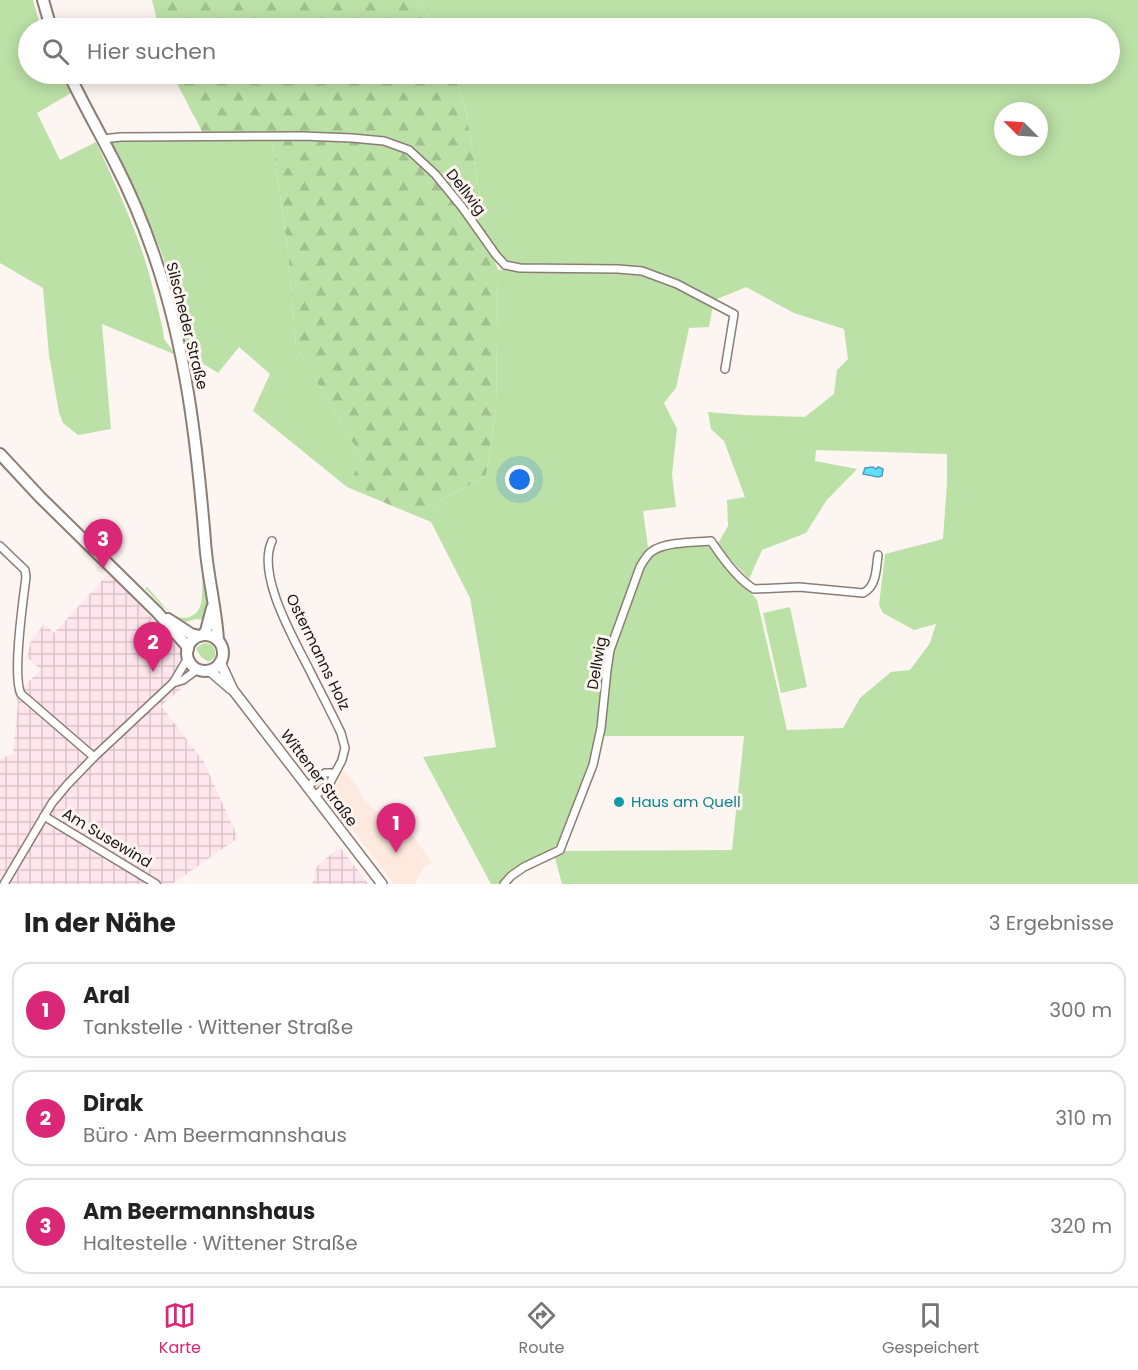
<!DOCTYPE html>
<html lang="de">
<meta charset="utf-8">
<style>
body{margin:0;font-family:Poppins,sans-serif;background:#f6f6f6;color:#222}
.compass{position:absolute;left:994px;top:102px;width:54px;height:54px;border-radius:50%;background:#fff;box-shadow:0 3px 15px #0003;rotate:294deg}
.you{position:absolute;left:520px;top:480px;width:21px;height:21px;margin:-15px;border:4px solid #fff;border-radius:50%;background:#1a73e8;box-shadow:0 0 0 9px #1a73e833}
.badge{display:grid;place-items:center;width:39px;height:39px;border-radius:50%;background:#db2777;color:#fff;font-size:20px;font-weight:700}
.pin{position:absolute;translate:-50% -50px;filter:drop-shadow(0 2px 3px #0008)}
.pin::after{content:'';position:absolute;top:32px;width:21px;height:18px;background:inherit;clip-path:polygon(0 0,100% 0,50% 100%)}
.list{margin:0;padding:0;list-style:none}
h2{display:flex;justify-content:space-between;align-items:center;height:78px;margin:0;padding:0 24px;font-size:26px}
h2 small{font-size:20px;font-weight:400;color:#767676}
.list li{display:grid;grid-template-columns:39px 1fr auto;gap:18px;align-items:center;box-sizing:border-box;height:96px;margin:0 12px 12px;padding:0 12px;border:2px solid #e0e0e0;border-radius:18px}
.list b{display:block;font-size:22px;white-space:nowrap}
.list p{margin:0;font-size:20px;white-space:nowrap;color:#767676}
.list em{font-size:20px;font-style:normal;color:#767676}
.icon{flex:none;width:33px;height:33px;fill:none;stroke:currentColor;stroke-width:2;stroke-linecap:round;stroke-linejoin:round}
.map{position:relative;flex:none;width:1138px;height:884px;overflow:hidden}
.search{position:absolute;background:#fff;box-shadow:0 3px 15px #0003;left:18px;right:18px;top:18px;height:66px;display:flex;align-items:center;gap:15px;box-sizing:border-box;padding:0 21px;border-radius:33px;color:#767676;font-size:22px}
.sheet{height:402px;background:#fff}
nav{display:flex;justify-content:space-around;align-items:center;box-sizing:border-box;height:84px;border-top:2px solid #e0e0e0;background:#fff;font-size:16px;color:#767676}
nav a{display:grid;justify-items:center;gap:3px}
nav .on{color:#db2777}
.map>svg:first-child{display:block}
</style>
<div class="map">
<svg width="1138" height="884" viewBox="0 0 1138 884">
<defs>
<pattern id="industrial-grid" width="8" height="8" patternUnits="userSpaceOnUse" patternTransform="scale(1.5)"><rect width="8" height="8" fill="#ffe5ed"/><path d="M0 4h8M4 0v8" fill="none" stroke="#dac4ca"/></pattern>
<pattern id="forest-firs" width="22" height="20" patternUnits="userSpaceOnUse" patternTransform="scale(1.5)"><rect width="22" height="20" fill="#bce1a6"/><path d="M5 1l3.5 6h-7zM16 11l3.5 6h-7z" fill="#a1c08e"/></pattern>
</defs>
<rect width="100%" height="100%" fill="#fcf5f1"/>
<!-- built -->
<path fill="#fde9de" d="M343,771l13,13 5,12 31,31 8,-8 32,43 -9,7 -9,15h-20l-60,-79 -1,-3v-10z"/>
<!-- industrial -->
<g fill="url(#industrial-grid)">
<path d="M109,573l93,98 -41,35 43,56 34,76 -66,46h-172v-125l13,-5 5,-52 -5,-10 13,-8 15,-14 -14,-13 4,-16 13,-17 10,9z"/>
<path d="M340,847l28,37h-56l2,-5 2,-12z"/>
</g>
<!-- grass -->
<g fill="#bce1a6" fill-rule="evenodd">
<path d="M0,0h33l8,28h-13v46h32l11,19 -34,20 23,47 36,-18c17,37 34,73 47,112 8,24 14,51 20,76l1,9 12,16 -74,-31 9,105 -33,6 -15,-12 -4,-10 -10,-58 -6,-67 -43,-25z"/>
<path d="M418,0h720v884h-576l-7,-26 8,-7 169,-1 12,-114h-142l9,-83 30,-82 10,-19 16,-5 40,-2 11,9 39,46 30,130 56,-2 17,-30 31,-26 19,-2 20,-27 6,-19 -22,6 -31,-17 -4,-8 6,-51 58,-15 4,-56v-29l-131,-4 -1,11 42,8 -31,32 -20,32 -44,17 -13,29 -32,-34 11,-19 -1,-26 18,-3 -21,-56 -13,-12 -3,-17 36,3 61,2 29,-23 3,-24 11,-11 -4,-30 -50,-16 -48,-26 -31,13 -50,-24 -28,-9 -117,-1 -13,-3 -6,-4 -14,-21 -22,-132 -11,-32h656v-46h-673zM1003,111h36v36h-36z"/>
<path d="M117,139h155l16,113 8,95 66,111 -15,29 -94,-76 17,-37 -31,-27 -21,26 -31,-19 -24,-98 -26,-62 -25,-50 1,-3z"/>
<path d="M498,270l121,1 24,2 21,7 49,25 -4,22 -20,1 -13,60 -12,15 13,26 -5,46 4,32 -33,4 5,36 -8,13 -33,96 -8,68 -10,45 -20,52 -13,25 -43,26 -13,12h-9l-68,-127 73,-10 -26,-149 -39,-76 10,-22 45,-24 10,-69z"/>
<path d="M203,570l4,30 -1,20 -10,-1 -10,3 -6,-2 -19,-15 -16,-17 2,-1c9,9 17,21 27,28 11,7 24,1 27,-11 2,-10 1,-23 2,-34z"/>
<path d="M790,607l17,80 -26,6 -18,-80z"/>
<path d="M204,643l7,1 4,6v7l-6,5 -8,-5 -5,-8 4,-4z"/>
</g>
<!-- forest -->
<g fill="url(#forest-firs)">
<path d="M152,0h266l19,28h-278z"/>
<path d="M172,74h282l11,32 22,132 11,32 -2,137 -10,69 -45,24 -10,22 -84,-35 15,-29 -66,-111 -8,-95 -16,-113 -3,-6h-66z"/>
</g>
<!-- water -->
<path fill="#61ddff" stroke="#4ca1b8" stroke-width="1.5" d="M873,467l3,2 2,-2 5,2 -1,7 -4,1 -15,-3 2,-6z"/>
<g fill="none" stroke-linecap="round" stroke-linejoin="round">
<!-- minor casing -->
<g stroke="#8c7d74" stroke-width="10">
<g id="minor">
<path d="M102,139l19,-2 181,-1 50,2 32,3 25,9 26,24 27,33 34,48 9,10 15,3 98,1 24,2 35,13 57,30 -9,55"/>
<path d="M272,541c-16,34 22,98 38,130 10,20 21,41 31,62l4,15 -3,12 -12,23 -15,13"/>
<path d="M0,546l25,24 1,7c-3,24 -14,99 -5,117l73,63"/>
<path d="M173,683l10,-3 15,-11"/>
<path d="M308,786l17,-13h9"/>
<path d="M44,816l112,68"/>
<path d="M4,884l48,-81 15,-18 27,-28 79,-74 15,-25"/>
<path d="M504,884l7,-8 13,-9 36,-17 33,-85 8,-37 6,-58 3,-20 30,-83c3,-5 6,-11 11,-15 12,-10 44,-10 60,-11 10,15 28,39 43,48l45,-2 64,6c14,-7 13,-24 15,-38"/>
</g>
</g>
<!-- secondary casing -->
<g stroke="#8c7d74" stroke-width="12">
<g id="secondary">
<path d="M220,662l13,28 149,194"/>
<path d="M209,670l22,19"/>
</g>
</g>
<!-- primary casing -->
<g stroke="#8c7d74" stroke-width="14">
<g id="primary">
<path d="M43,0l8,28"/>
<path d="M69,74c14,30 31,59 46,89 15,29 28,60 39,92 32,92 43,189 51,286 2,33 11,66 13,99"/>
<path d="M0,454l40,43 117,115 29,33 2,4"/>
<path d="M168,619l23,15 8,2"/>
<path d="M203,635l3,-4 6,-23"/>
<circle cx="205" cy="653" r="18"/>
</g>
</g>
<!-- minor -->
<use href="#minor" stroke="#fff" stroke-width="7"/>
<!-- secondary -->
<use href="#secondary" stroke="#fff" stroke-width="9"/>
<!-- primary -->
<use href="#primary" stroke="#fff" stroke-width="10"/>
</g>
<!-- markers -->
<circle fill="#0f9aa8" stroke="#fcf5f1" stroke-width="2" cx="619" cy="802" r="6"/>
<g text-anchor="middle" stroke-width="6" stroke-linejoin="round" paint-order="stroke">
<!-- street labels -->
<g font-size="15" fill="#1b1512" stroke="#fcf5f1">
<text transform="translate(466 192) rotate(52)" y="5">Dellwig</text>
<text transform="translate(187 326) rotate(76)" y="5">Silscheder Straße</text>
<text transform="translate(318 652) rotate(64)" y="5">Ostermanns Holz</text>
<text transform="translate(597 663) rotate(-80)" y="5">Dellwig</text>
<text transform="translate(319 778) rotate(53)" y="5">Wittener Straße</text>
<text transform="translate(107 838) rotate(31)" y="5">Am Susewind</text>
</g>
<!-- culture labels -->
<g font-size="15" fill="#0d838f" stroke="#fcf5f1" text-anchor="start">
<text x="631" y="807">Haus am Quell</text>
</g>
</g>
</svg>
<svg class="compass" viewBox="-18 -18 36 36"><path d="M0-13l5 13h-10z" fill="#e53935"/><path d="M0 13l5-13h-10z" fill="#767676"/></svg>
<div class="you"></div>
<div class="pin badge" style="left:396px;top:853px">1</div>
<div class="pin badge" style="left:153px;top:672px">2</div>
<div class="pin badge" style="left:103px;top:569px">3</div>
<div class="search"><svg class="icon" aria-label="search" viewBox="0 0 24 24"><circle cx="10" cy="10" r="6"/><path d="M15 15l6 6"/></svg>Hier suchen</div>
</div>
<section class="sheet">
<h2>In der Nähe<small>3 Ergebnisse</small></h2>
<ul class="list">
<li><span class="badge">1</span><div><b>Aral</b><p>Tankstelle · Wittener Straße</p></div><em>300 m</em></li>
<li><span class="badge">2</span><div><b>Dirak</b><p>Büro · Am Beermannshaus</p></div><em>310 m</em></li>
<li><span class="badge">3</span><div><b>Am Beermannshaus</b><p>Haltestelle · Wittener Straße</p></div><em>320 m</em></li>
</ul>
</section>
<nav>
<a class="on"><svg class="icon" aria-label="map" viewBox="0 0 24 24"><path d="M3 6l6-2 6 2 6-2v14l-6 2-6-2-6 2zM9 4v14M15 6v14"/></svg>Karte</a>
<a><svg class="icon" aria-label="directions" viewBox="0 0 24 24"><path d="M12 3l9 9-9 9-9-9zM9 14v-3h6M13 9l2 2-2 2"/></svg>Route</a>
<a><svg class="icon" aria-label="saved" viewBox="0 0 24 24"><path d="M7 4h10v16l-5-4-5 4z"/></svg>Gespeichert</a>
</nav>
